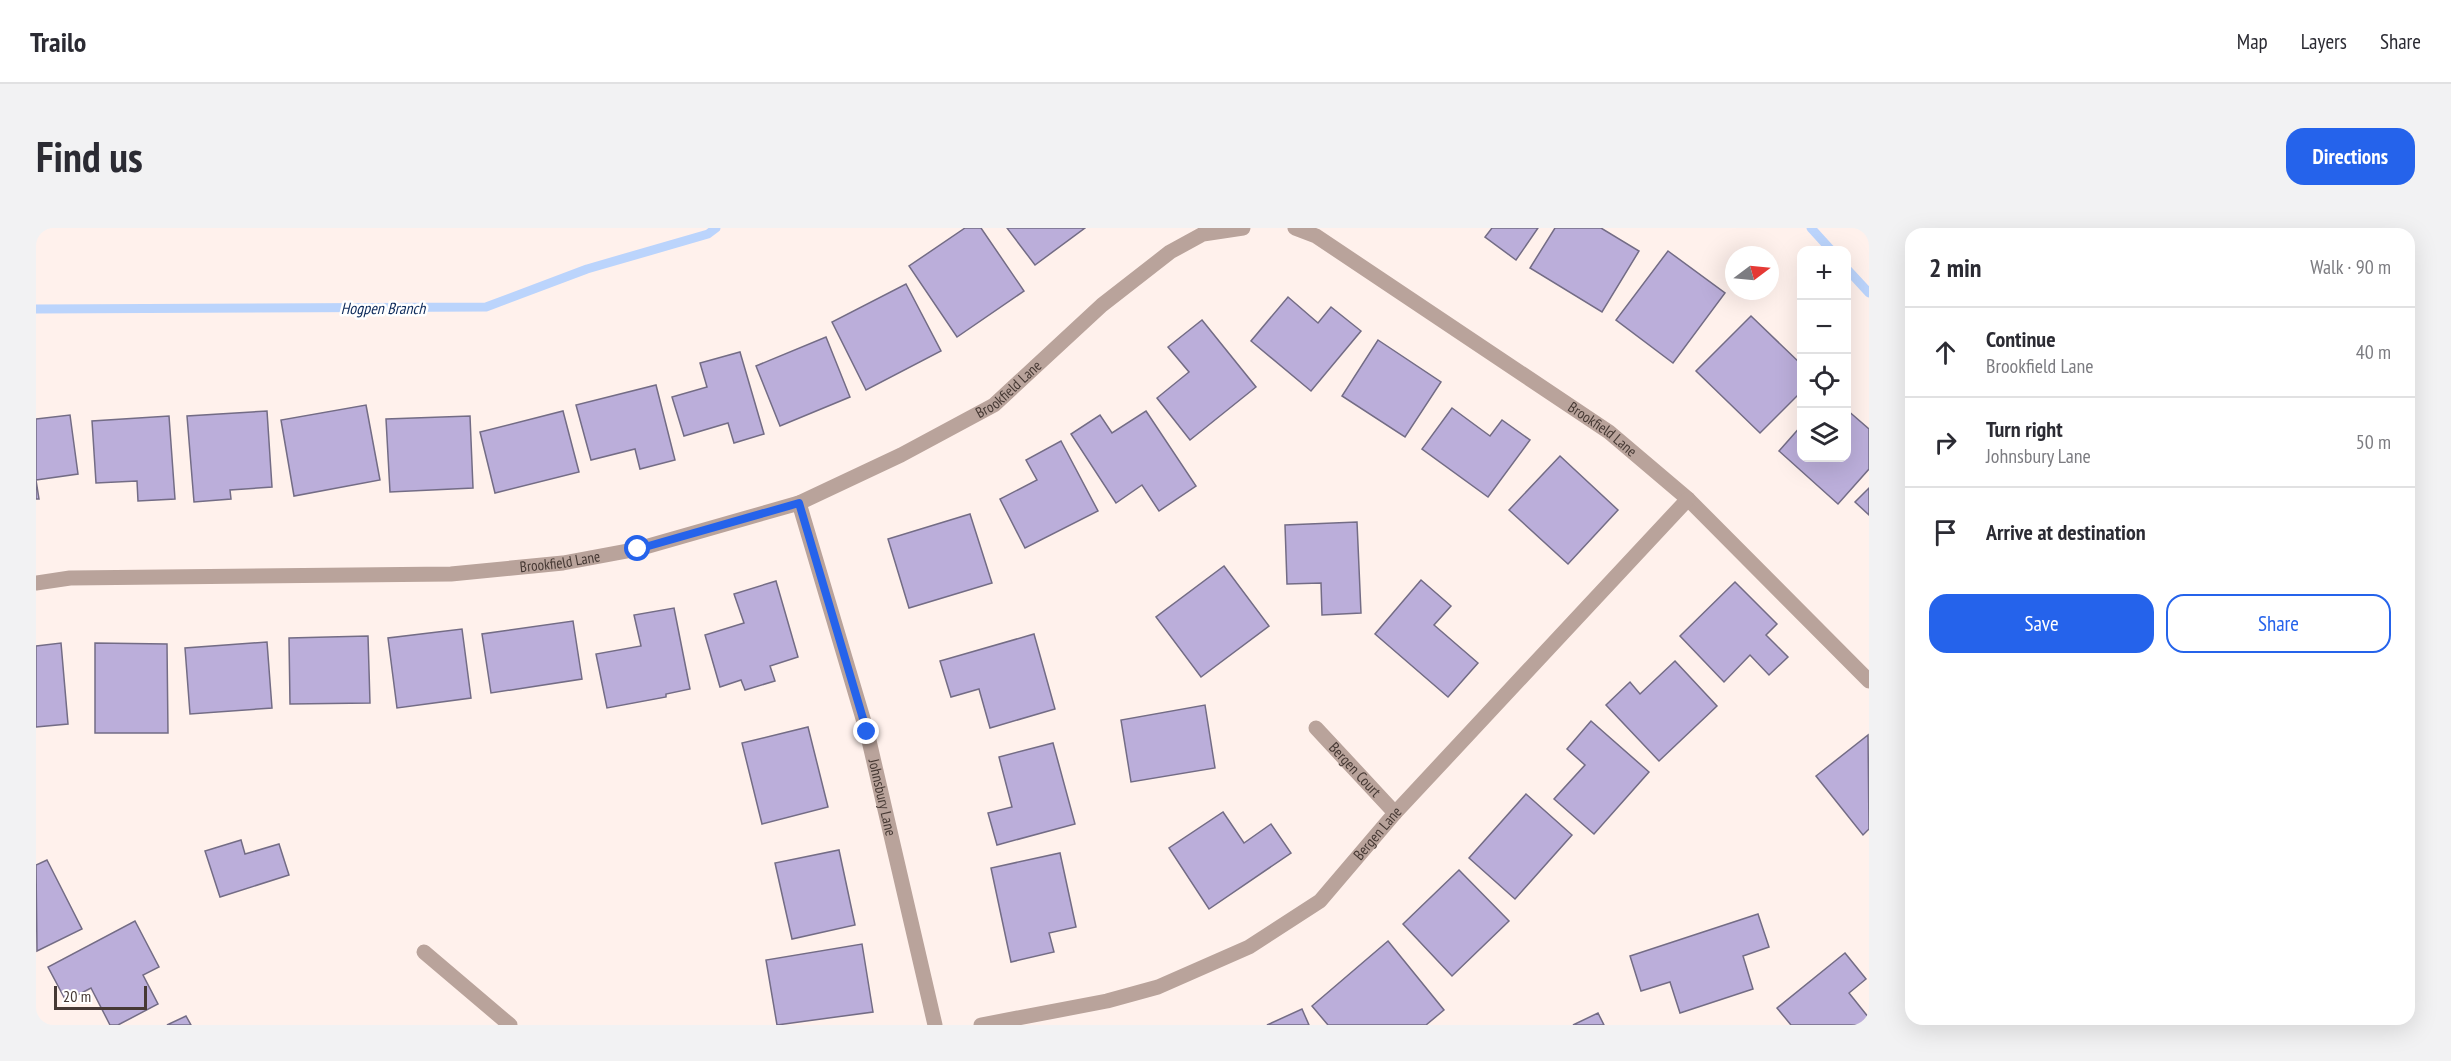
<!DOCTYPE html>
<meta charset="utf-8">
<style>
body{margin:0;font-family:"PT Sans Narrow",sans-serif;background:#f2f2f3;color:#2b2b33}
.controls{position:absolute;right:18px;top:18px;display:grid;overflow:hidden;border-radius:12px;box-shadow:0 6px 24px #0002}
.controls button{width:54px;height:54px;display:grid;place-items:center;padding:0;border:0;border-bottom:2px solid #e1e1e2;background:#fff;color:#2b2b33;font:30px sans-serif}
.compass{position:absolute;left:1689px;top:18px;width:54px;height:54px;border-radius:50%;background:#fff;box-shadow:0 6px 24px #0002;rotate:74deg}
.scale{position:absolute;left:18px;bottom:15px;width:93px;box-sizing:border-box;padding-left:6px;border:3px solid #463934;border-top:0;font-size:16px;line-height:21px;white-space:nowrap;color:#463934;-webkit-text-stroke:4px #fff;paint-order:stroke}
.stop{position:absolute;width:18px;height:18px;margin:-14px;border:4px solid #2563eb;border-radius:50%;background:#fff}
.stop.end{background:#2563eb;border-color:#fff;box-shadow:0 2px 6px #0008}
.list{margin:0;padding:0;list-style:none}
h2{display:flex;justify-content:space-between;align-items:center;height:78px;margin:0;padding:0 24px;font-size:26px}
h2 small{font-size:20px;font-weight:400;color:#7c7c81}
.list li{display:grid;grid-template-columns:39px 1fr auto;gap:18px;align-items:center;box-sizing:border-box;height:90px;padding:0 24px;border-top:2px solid #e1e1e2}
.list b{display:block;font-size:22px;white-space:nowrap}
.list p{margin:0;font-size:20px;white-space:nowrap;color:#7c7c81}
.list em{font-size:20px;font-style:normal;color:#7c7c81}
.actions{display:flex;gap:12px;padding:18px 24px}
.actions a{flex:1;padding:14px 0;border:2px solid #2563eb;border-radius:18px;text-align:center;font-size:21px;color:#2563eb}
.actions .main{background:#2563eb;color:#fff}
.icon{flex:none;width:33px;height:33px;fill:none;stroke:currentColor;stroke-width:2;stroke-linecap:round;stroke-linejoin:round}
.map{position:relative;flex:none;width:1833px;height:797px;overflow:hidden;border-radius:18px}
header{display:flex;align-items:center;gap:36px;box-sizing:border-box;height:84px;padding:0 30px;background:#fff;border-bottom:2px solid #e1e1e2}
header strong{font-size:28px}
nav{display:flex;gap:33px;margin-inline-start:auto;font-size:21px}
.intro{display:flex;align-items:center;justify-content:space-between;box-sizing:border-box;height:144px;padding:0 36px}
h1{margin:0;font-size:42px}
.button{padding:15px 27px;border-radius:18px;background:#2563eb;color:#fff;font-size:21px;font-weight:700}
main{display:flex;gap:36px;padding:0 36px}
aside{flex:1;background:#fff;border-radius:18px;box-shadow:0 6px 24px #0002}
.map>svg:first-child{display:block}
</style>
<header>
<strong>Trailo</strong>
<nav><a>Map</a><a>Layers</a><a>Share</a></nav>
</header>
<div class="intro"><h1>Find us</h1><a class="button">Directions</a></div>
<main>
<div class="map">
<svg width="1833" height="797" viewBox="0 0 1833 797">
<rect width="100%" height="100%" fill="#fff1ec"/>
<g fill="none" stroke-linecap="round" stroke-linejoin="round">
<!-- stream -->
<g stroke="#bbd4fc" stroke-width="9">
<path d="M1775,0l20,22"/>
<path d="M1810,40l23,25"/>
<path d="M0,81l450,-2 101,-38 121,-35 8,-6"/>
</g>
</g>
<!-- building -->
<g fill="#bbaeda" stroke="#736c85" stroke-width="1.5">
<path d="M929,0h16l43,63 -67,46 -48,-71z"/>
<path d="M971,0h78l-50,37z"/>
<path d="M1456,0h46l-22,32 -31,-23z"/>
<path d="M1519,0h46l38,23 -37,61 -72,-44z"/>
<path d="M1632,23l57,42 -52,70 -57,-43z"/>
<path d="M870,56l35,67 -75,39 -34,-68z"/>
<path d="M1252,69l30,26 13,-16 30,24 -50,60 -60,-50z"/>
<path d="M1715,88l51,49v26l-42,42 -64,-62z"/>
<path d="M1166,92l54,67 -66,53 -33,-42 32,-26 -21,-25z"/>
<path d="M790,109l24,60 -70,29 -24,-60z"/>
<path d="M1342,112l63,42 -36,55 -63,-41z"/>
<path d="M704,124l24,82 -30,9 -6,-20 -44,13 -12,-39 35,-10 -7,-24z"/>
<path d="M620,157l19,75 -35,9 -5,-20 -44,11 -15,-55z"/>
<path d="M330,177l14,75 -86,16 -13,-76z"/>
<path d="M1416,180l38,28 12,-16 28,20 -42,57 -66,-48z"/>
<path d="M1810,181l23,20v40l-31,35 -59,-53 23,-26v33h44z"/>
<path d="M231,183l5,76 -42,3 1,9 -37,3 -7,-86z"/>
<path d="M527,183l16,61 -84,21 -15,-61z"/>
<path d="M1110,183l50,75 -37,25 -17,-26 -26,18 -45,-69 29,-19 12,18z"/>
<path d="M34,187l8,59 -42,6 3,19h-3v-80z"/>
<path d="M133,188l6,83 -37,2 -1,-20 -41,2 -4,-62z"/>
<path d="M434,188l3,72 -83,4 -4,-73z"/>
<path d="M1025,213l37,70 -73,37 -25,-49 37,-19 -11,-20z"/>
<path d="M1524,228l58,54 -50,54 -59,-54z"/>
<path d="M1833,260v27l-14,-13z"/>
<path d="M934,286l22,69 -83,25 -21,-69z"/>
<path d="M1321,294l4,91 -39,2 -1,-32 -34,1 -2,-59z"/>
<path d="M1188,338l45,60 -68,51 -45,-60z"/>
<path d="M1385,352l30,26 -17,19 44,38 -30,34 -73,-63z"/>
<path d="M740,353l22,76 -28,9 5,15 -30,9 -4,-10 -21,7 -15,-52 39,-12 -10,-29z"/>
<path d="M1699,354l42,42 -11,11 22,22 -19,18 -19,-20 -26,27 -44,-46z"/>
<path d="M638,380l16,81 -24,5v3l-59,11 -11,-54 45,-8 -7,-31z"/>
<path d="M537,393l9,58 -91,14 -9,-59z"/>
<path d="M426,401l9,69 -74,10 -9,-70z"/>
<path d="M998,406l21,75 -65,19 -11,-39 -28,8 -11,-36z"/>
<path d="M332,408l2,67 -80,1 -1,-66z"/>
<path d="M231,414l5,66 -82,6 -5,-66z"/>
<path d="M25,415l7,81 -32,3v-81z"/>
<path d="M59,415l72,1 1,89h-73z"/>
<path d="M1639,433l42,45 -58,55 -53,-56 24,-23 10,12z"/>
<path d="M1169,477l10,63 -84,14 -10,-62z"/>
<path d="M1555,493l58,51 -55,62 -40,-35 31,-34 -18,-16z"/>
<path d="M772,499l20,80 -66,17 -20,-81z"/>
<path d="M1832,507l1,94 -6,6 -47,-59z"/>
<path d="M1017,515l22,81 -78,21 -9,-32 24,-6 -13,-50z"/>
<path d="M1490,566l46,41 -57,64 -46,-41z"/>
<path d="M1187,584l21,31 27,-19 20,29 -82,56 -40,-61z"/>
<path d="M205,612l4,14 34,-10 10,31 -69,22 -15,-46z"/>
<path d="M803,622l16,75 -63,14 -17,-76z"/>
<path d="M1024,625l16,74 -27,6 5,19 -43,10 -20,-94z"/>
<path d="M11,632l35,69 -45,22 -1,-86z"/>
<path d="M1423,642l50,51 -57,55 -49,-52z"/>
<path d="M1722,686l11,33 -26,9 10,33 -73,24 -10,-31 -29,9 -11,-35z"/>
<path d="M99,693l24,46 -16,8 15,29 -40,21h-8l-19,-37 -25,13 -18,-34z"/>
<path d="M1352,713l56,69 -18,15h-98l-16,-19z"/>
<path d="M826,716l11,68 -96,13 -11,-65z"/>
<path d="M1809,725l21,26 -17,14 20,25v7h-78l-14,-17z"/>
<path d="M1266,781l7,16h-42z"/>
<path d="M1562,785l6,12h-31z"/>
<path d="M150,788l5,9h-24z"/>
</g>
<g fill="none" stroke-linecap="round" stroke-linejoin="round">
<!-- minor -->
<g stroke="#b9a39b" stroke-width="15">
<path id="s1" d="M1259,0l21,8 293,196 79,67 181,182"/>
<path id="s2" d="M763,275l68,229 68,293"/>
<path id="s3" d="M0,355l34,-5 381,-4 112,-11 75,-14 161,-46 102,-48 93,-50 108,-100 68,-53 33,-18 40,-6"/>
<path id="s4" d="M1280,500l79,85"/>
<path d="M388,724l86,73"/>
<path id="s5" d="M945,797l126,-24 51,-14 91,-40 71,-46 75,-88 293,-314"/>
</g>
</g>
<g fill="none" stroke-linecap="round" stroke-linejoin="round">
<!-- route -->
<path stroke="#2563eb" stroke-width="8" d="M602,321l161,-46 68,229"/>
</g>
<g text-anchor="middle" stroke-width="5" stroke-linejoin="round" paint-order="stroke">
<!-- street labels -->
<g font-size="15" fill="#463934" stroke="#fff">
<text dy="5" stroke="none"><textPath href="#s3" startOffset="1011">Brookfield Lane</textPath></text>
<text dy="5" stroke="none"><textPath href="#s1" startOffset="368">Brookfield Lane</textPath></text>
<text dy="5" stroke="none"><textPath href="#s3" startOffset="525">Brookfield Lane</textPath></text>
<text dy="5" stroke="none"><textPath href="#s4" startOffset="57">Bergen Court</textPath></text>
<text dy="5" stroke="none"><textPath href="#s2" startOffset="306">Johnsbury Lane</textPath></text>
<text dy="5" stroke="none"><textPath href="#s5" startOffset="454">Bergen Lane</textPath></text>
</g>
<!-- water labels -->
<g font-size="16" font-style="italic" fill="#0d2a5a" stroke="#fff">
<text x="347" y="86">Hogpen Branch</text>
</g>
</g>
</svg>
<div class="controls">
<button>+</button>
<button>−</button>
<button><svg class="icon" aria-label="locate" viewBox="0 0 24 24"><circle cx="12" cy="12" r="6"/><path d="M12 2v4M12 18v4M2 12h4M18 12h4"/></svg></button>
<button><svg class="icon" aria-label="layers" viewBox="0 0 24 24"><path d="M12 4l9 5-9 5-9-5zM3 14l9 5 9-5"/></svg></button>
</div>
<svg class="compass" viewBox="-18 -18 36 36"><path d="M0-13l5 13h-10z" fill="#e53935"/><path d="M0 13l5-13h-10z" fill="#7c7c81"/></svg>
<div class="scale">20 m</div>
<div class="stop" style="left:602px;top:321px"></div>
<div class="stop end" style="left:831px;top:504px"></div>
</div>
<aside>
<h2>2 min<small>Walk · 90 m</small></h2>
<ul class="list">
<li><svg class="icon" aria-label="ahead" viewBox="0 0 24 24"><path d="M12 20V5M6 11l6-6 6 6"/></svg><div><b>Continue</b><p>Brookfield Lane</p></div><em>40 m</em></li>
<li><svg class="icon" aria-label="right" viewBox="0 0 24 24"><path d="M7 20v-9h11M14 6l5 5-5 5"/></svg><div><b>Turn right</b><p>Johnsbury Lane</p></div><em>50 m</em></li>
<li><svg class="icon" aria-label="arrive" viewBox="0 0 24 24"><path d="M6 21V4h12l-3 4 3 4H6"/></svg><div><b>Arrive at destination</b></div></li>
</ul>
<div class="actions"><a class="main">Save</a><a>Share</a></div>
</aside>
</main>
